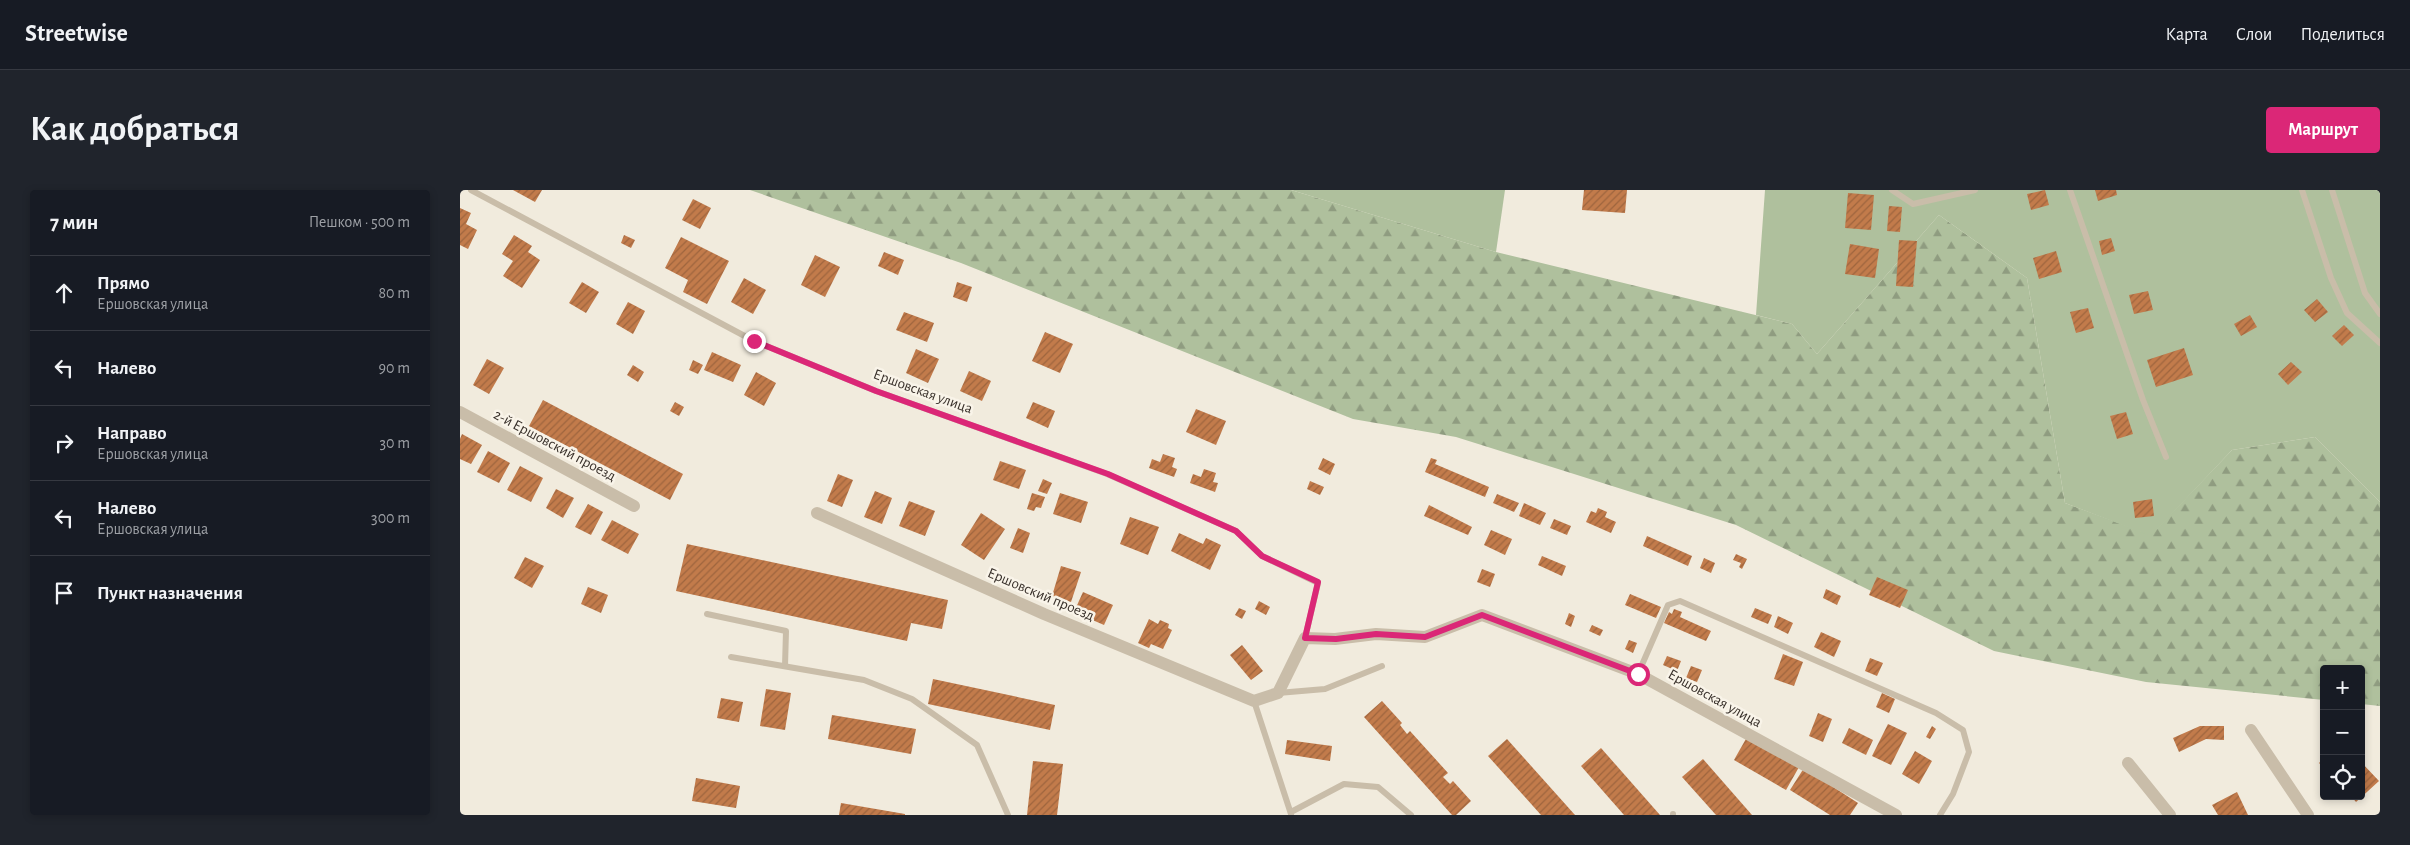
<!DOCTYPE html>
<html lang="ru">
<meta charset="utf-8">
<style>
body{margin:0;font-family:"Alegreya Sans",sans-serif;background:#20242c;color:#f1f3f6}
.controls{position:absolute;right:15px;bottom:15px;display:grid;overflow:hidden;border-radius:5px;box-shadow:0 2px 8px #0003}
.controls button{width:45px;height:45px;display:grid;place-items:center;padding:0;border:0;border-bottom:1px solid #363941;background:#171b24;color:#f1f3f6;font:25px sans-serif}
.stop{position:absolute;width:15px;height:15px;margin:-11px;border:4px solid #db2777;border-radius:50%;background:#fff}
.stop.end{background:#db2777;border-color:#fff;box-shadow:0 1px 5px #0008}
.list{margin:0;padding:0;list-style:none}
h2{display:flex;justify-content:space-between;align-items:center;height:65px;margin:0;padding:0 20px;font-size:21px}
h2 small{font-size:16px;font-weight:400;color:#9ea1a6}
.list li{display:grid;grid-template-columns:32px 1fr auto;gap:15px;align-items:center;box-sizing:border-box;height:75px;padding:0 20px;border-top:1px solid #363941}
.list b{display:block;font-size:19px;white-space:nowrap}
.list p{margin:0;font-size:16px;white-space:nowrap;color:#9ea1a6}
.list em{font-size:16px;font-style:normal;color:#9ea1a6}
.icon{flex:none;width:28px;height:28px;fill:none;stroke:currentColor;stroke-width:2;stroke-linecap:round;stroke-linejoin:round}
.map{position:relative;flex:none;width:1920px;height:625px;overflow:hidden;border-radius:5px}
header{display:flex;align-items:center;gap:30px;box-sizing:border-box;height:70px;padding:0 25px;background:#171b24;border-bottom:1px solid #363941}
header strong{font-size:24px}
nav{display:flex;gap:28px;margin-inline-start:auto;font-size:18px}
.intro{display:flex;align-items:center;justify-content:space-between;box-sizing:border-box;height:120px;padding:0 30px}
h1{margin:0;font-size:35px}
.button{padding:12px 22px;border-radius:5px;background:#db2777;color:#fff;font-size:18px;font-weight:700}
main{display:flex;gap:30px;padding:0 30px}
aside{flex:1;background:#171b24;border-radius:5px;box-shadow:0 2px 8px #0003}
.map>svg:first-child{display:block}
</style>
<header>
<strong>Streetwise</strong>
<nav><a>Карта</a><a>Слои</a><a>Поделиться</a></nav>
</header>
<div class="intro"><h1>Как добраться</h1><a class="button">Маршрут</a></div>
<main>
<aside>
<h2>7 мин<small>Пешком · 500 m</small></h2>
<ul class="list">
<li><svg class="icon" aria-label="ahead" viewBox="0 0 24 24"><path d="M12 20V5M6 11l6-6 6 6"/></svg><div><b>Прямо</b><p>Ершовская улица</p></div><em>80 m</em></li>
<li><svg class="icon" aria-label="left" viewBox="0 0 24 24"><path d="M17 20v-9H6M10 6l-5 5 5 5"/></svg><div><b>Налево</b></div><em>90 m</em></li>
<li><svg class="icon" aria-label="right" viewBox="0 0 24 24"><path d="M7 20v-9h11M14 6l5 5-5 5"/></svg><div><b>Направо</b><p>Ершовская улица</p></div><em>30 m</em></li>
<li><svg class="icon" aria-label="left" viewBox="0 0 24 24"><path d="M17 20v-9H6M10 6l-5 5 5 5"/></svg><div><b>Налево</b><p>Ершовская улица</p></div><em>300 m</em></li>
<li><svg class="icon" aria-label="arrive" viewBox="0 0 24 24"><path d="M6 21V4h12l-3 4 3 4H6"/></svg><div><b>Пункт назначения</b></div></li>
</ul>
</aside>
<div class="map">
<svg width="1920" height="625" viewBox="0 0 1920 625">
<defs>
<pattern id="forest-firs" width="22" height="20" patternUnits="userSpaceOnUse" patternTransform="scale(1.25)"><rect width="22" height="20" fill="#afc09d"/><path d="M5 1l3.5 6h-7zM16 11l3.5 6h-7z" fill="#8f9c80"/></pattern>
<pattern id="building-hatch" width="6" height="6" patternUnits="userSpaceOnUse" patternTransform="scale(1.25)"><rect width="6" height="6" fill="#c27b4b"/><path d="M-1 1l2-2M0 6l6-6M5 7l2-2" fill="none" stroke="#9e653e"/></pattern>
</defs>
<rect width="100%" height="100%" fill="#f1ebdd"/>
<!-- forest -->
<path fill="url(#forest-firs)" d="M290,0h541l205,62 296,72 25,30 122,-139 88,63 38,225 86,32 81,-85 83,-13 65,65v204l-19,-2v-35h-37v31l-178,-18 -152,-31 -258,-126 -280,-88 -103,-18 -392,-156z"/>
<!-- garden -->
<g fill="#afc09d">
<path d="M831,0h214l-9,62z"/>
<path d="M1305,0h615v312l-65,-65 -83,13 -81,86 -86,-33 -38,-225 -88,-63 -122,139 -25,-30 -36,-9z"/>
</g>
<!-- building -->
<g fill="url(#building-hatch)">
<path d="M53,0h29l-7,12z"/>
<path d="M1124,0h43l-2,23 -43,-3z"/>
<path d="M1585,0l4,15 -18,5 -4,-16z"/>
<path d="M1635,0h21l1,5 -19,6z"/>
<path d="M1388,3l26,2 -3,35 -26,-2z"/>
<path d="M233,9l18,9 -11,21 -18,-9z"/>
<path d="M1429,16l13,1 -2,25 -13,-1z"/>
<path d="M0,18l11,5 -5,11 11,6 -9,19 -8,-4z"/>
<path d="M54,45l18,11 -4,6 12,8 -18,28 -19,-12 10,-15 -11,-7z"/>
<path d="M164,45l11,5 -4,8 -10,-5z"/>
<path d="M221,47l48,24 -22,43 -24,-12 5,-12 -23,-12z"/>
<path d="M1651,48l4,13 -13,4 -3,-14z"/>
<path d="M1439,50l18,1 -4,46 -17,-1z"/>
<path d="M1390,54l29,5 -4,29 -30,-4z"/>
<path d="M1596,61l6,21 -23,7 -6,-21z"/>
<path d="M424,62l20,8 -6,15 -20,-9z"/>
<path d="M355,65l25,12 -15,30 -24,-12z"/>
<path d="M284,88l22,12 -13,24 -22,-12z"/>
<path d="M122,92l17,10 -13,21 -17,-10z"/>
<path d="M497,92l15,5 -5,15 -14,-5z"/>
<path d="M1688,101l5,19 -19,4 -5,-19z"/>
<path d="M1857,109l11,13 -13,10 -11,-12z"/>
<path d="M168,112l17,9 -12,23 -17,-10z"/>
<path d="M1628,118l6,20 -18,5 -6,-21z"/>
<path d="M444,122l30,11 -7,19 -31,-12z"/>
<path d="M1790,125l7,12 -16,9 -7,-12z"/>
<path d="M1884,135l10,10 -12,11 -10,-10z"/>
<path d="M585,142l28,12 -13,29 -28,-12z"/>
<path d="M1724,158l9,27 -37,12 -9,-27z"/>
<path d="M456,159l23,10 -11,24 -22,-10z"/>
<path d="M252,162l29,13 -8,17 -29,-12z"/>
<path d="M27,169l17,9 -15,26 -16,-9z"/>
<path d="M233,170l10,5 -5,9 -9,-4z"/>
<path d="M1831,172l11,10 -14,13 -10,-11z"/>
<path d="M173,175l11,7 -6,10 -11,-7z"/>
<path d="M509,181l22,10 -9,20 -22,-10z"/>
<path d="M296,182l20,11 -12,23 -20,-11z"/>
<path d="M83,210l140,74 -13,26 -141,-74z"/>
<path d="M215,212l9,5 -5,9 -9,-5z"/>
<path d="M573,212l22,9 -7,17 -22,-10z"/>
<path d="M736,219l30,12 -10,24 -30,-13z"/>
<path d="M1666,222l7,22 -16,5 -7,-23z"/>
<path d="M2,244l20,11 -11,19 -11,-5v-20z"/>
<path d="M28,261l22,12 -11,20 -22,-11z"/>
<path d="M703,264l12,4 -3,9 5,2 -3,8 -25,-9 3,-9 8,3z"/>
<path d="M863,268l12,6 -5,11 -12,-6z"/>
<path d="M971,268l6,2 -2,4 54,23 -4,10 -60,-25z"/>
<path d="M540,271l26,9 -7,19 -26,-9z"/>
<path d="M60,276l23,12 -12,24 -24,-12z"/>
<path d="M744,279l12,4 -3,9 5,1 -3,9 -25,-9 3,-9 8,3z"/>
<path d="M378,284l15,6 -11,27 -15,-6z"/>
<path d="M583,289l9,4 -5,11 -9,-3z"/>
<path d="M850,291l14,6 -4,8 -13,-6z"/>
<path d="M96,299l18,9 -11,20 -17,-10z"/>
<path d="M415,301l17,7 -10,26 -18,-7z"/>
<path d="M572,303l13,4 -4,11 -5,-1 -2,4 -7,-2z"/>
<path d="M600,303l28,9 -7,21 -28,-9z"/>
<path d="M1037,304l22,9 -5,9 -21,-9z"/>
<path d="M1692,309l2,17 -19,2 -2,-16z"/>
<path d="M449,311l26,10 -10,25 -26,-10z"/>
<path d="M1064,313l22,10 -6,12 -21,-9z"/>
<path d="M128,314l15,8 -12,23 -16,-8z"/>
<path d="M969,315l43,22 -4,8 -44,-19z"/>
<path d="M1138,318l9,4 -2,5 11,5 -5,11 -25,-11 5,-11 5,2z"/>
<path d="M521,323l24,16 -21,31 -23,-15z"/>
<path d="M670,327l29,10 -11,28 -28,-11z"/>
<path d="M1094,329l17,7 -4,9 -17,-7z"/>
<path d="M152,330l27,14 -11,20 -27,-14z"/>
<path d="M558,338l12,5 -7,20 -13,-5z"/>
<path d="M1031,340l21,9 -7,16 -21,-10z"/>
<path d="M719,343l24,11 3,-6 15,7 -11,25 -39,-19z"/>
<path d="M1187,346l45,20 -4,10 -45,-20z"/>
<path d="M227,354l261,56 -6,29 -31,-6 -4,18 -231,-50z"/>
<path d="M1276,364l11,5 -5,10 -3,-2 2,-4 -8,-3z"/>
<path d="M1082,366l24,10 -4,10 -24,-11z"/>
<path d="M65,367l19,9 -12,22 -18,-10z"/>
<path d="M1244,368l11,5 -4,10 -11,-5z"/>
<path d="M601,376l20,6 -10,30 -19,-6z"/>
<path d="M1022,379l13,5 -5,13 -13,-5z"/>
<path d="M1417,387l31,13 -8,18 -31,-13z"/>
<path d="M128,397l20,8 -7,18 -20,-9z"/>
<path d="M1366,399l15,7 -4,9 -14,-7z"/>
<path d="M623,402l30,13 -9,20 -30,-13z"/>
<path d="M1170,404l31,13 -5,11 -31,-13z"/>
<path d="M799,411l11,6 -4,8 -11,-6z"/>
<path d="M779,418l7,3 -4,8 -7,-4z"/>
<path d="M1295,418l17,7 -4,9 -17,-7z"/>
<path d="M1214,419l8,3 -2,5 31,14 -5,10 -42,-18 5,-11 3,2z"/>
<path d="M1109,423l6,3 -4,11 -6,-3z"/>
<path d="M1318,426l15,7 -5,11 -14,-7z"/>
<path d="M689,429l9,5 2,-4 9,4 -1,4 4,2 -9,19 -12,-5 -2,4 -11,-5z"/>
<path d="M1132,435l11,5 -3,6 -11,-5z"/>
<path d="M1361,442l20,9 -7,16 -20,-10z"/>
<path d="M1169,450l8,3 -4,10 -8,-4z"/>
<path d="M782,455l21,26 -12,9 -21,-25z"/>
<path d="M1323,464l20,8 -9,24 -20,-7z"/>
<path d="M1207,466l14,5 -4,10 -14,-6z"/>
<path d="M1410,468l13,5 -6,13 -12,-5z"/>
<path d="M1231,476l11,4 -5,12 -11,-4z"/>
<path d="M473,489l122,26 -5,25 -122,-26z"/>
<path d="M306,499l25,4 -6,37 -25,-4z"/>
<path d="M1422,503l13,6 -6,14 -13,-6z"/>
<path d="M261,508l22,4 -4,20 -22,-4z"/>
<path d="M922,511l20,22 -2,2 7,9 3,-3 38,42 -5,4 7,7 3,-3 18,20 -15,14h-4l-88,-98z"/>
<path d="M1358,523l14,6 -9,23 -14,-6z"/>
<path d="M372,525l84,14 -5,25 -83,-15z"/>
<path d="M1428,534l19,9 -16,32 -19,-9z"/>
<path d="M1472,536l4,3 -6,10 -4,-2z"/>
<path d="M1740,536h24v14l-18,-1 -27,13 -6,-14z"/>
<path d="M1389,538l24,12 -7,15 -24,-12z"/>
<path d="M1287,547l52,30 -13,23 -52,-30z"/>
<path d="M1047,549l68,76h-34l-53,-59z"/>
<path d="M827,550l45,6 -2,15 -45,-7z"/>
<path d="M1141,558l59,67h-36l-43,-49z"/>
<path d="M1455,561l17,10 -13,23 -17,-10z"/>
<path d="M1864,568v10l-5,-5z"/>
<path d="M1243,569l49,56h-36l-34,-38z"/>
<path d="M573,571l30,3 -6,51h-30z"/>
<path d="M1901,572l18,19 -23,21 -5,-6h10z"/>
<path d="M1344,578l54,35 -8,12h-20l-40,-25z"/>
<path d="M236,588l44,8 -4,22 -44,-7z"/>
<path d="M1777,602l11,23h-30l-6,-10z"/>
<path d="M381,613l64,11v1h-66z"/>
</g>
<g fill="none" stroke-linecap="round" stroke-linejoin="round">
<!-- service -->
<g stroke="#c9bda9" stroke-width="6">
<path d="M11,0l283,151 122,50 231,83 129,57 26,25 56,27 -13,55"/>
<path d="M1432,0l21,14 62,-14"/>
<path d="M1610,0l73,210 23,57"/>
<path d="M1842,0l29,88 16,35 33,30"/>
<path d="M1872,0l33,103 15,21"/>
<path d="M247,424l79,17 -1,35"/>
<path d="M271,467l133,23 48,19 65,46 31,70"/>
<path d="M1178,484l30,-69 12,-4 256,112 27,17 6,22 -16,42 -13,21"/>
<path d="M818,503l47,-4 57,-23"/>
<path d="M794,511l37,113"/>
<path d="M831,622l53,-28 34,3 33,28"/>
<path d="M1213,624v1"/>
</g>
<!-- minor -->
<g stroke="#c9bda9" stroke-width="12">
<path d="M0,222l174,94"/>
<path d="M357,323l227,101 210,87 24,-8 27,-55 30,1 41,-5 49,3 57,-22 156,59 258,141"/>
<path d="M1791,540l57,85"/>
<path d="M1668,573l42,52"/>
</g>
</g>
<g fill="none" stroke-linecap="round" stroke-linejoin="round">
<!-- route -->
<path stroke="#db2777" stroke-width="6" d="M294,151l122,50 232,83 128,57 26,25 56,26 -13,56 31,1 40,-5 49,3 57,-22 156,59"/>
</g>
<g text-anchor="middle" stroke-width="5" stroke-linejoin="round" paint-order="stroke">
<!-- street labels -->
<g font-size="15" fill="#372f29" stroke="#f9f4e9">
<text transform="translate(463 201) rotate(20)" y="5">Ершовская улица</text>
<text transform="translate(95 255) rotate(28)" y="5">2-й Ершовский проезд</text>
<text transform="translate(581 404) rotate(23)" y="5">Ершовский проезд</text>
<text transform="translate(1255 508) rotate(29)" y="5">Ершовская улица</text>
</g>
</g>
</svg>
<div class="controls">
<button>+</button>
<button>−</button>
<button><svg class="icon" aria-label="locate" viewBox="0 0 24 24"><circle cx="12" cy="12" r="6"/><path d="M12 2v4M12 18v4M2 12h4M18 12h4"/></svg></button>
</div>
<div class="stop" style="left:1178px;top:484px"></div>
<div class="stop end" style="left:294px;top:151px"></div>
</div>
</main>
